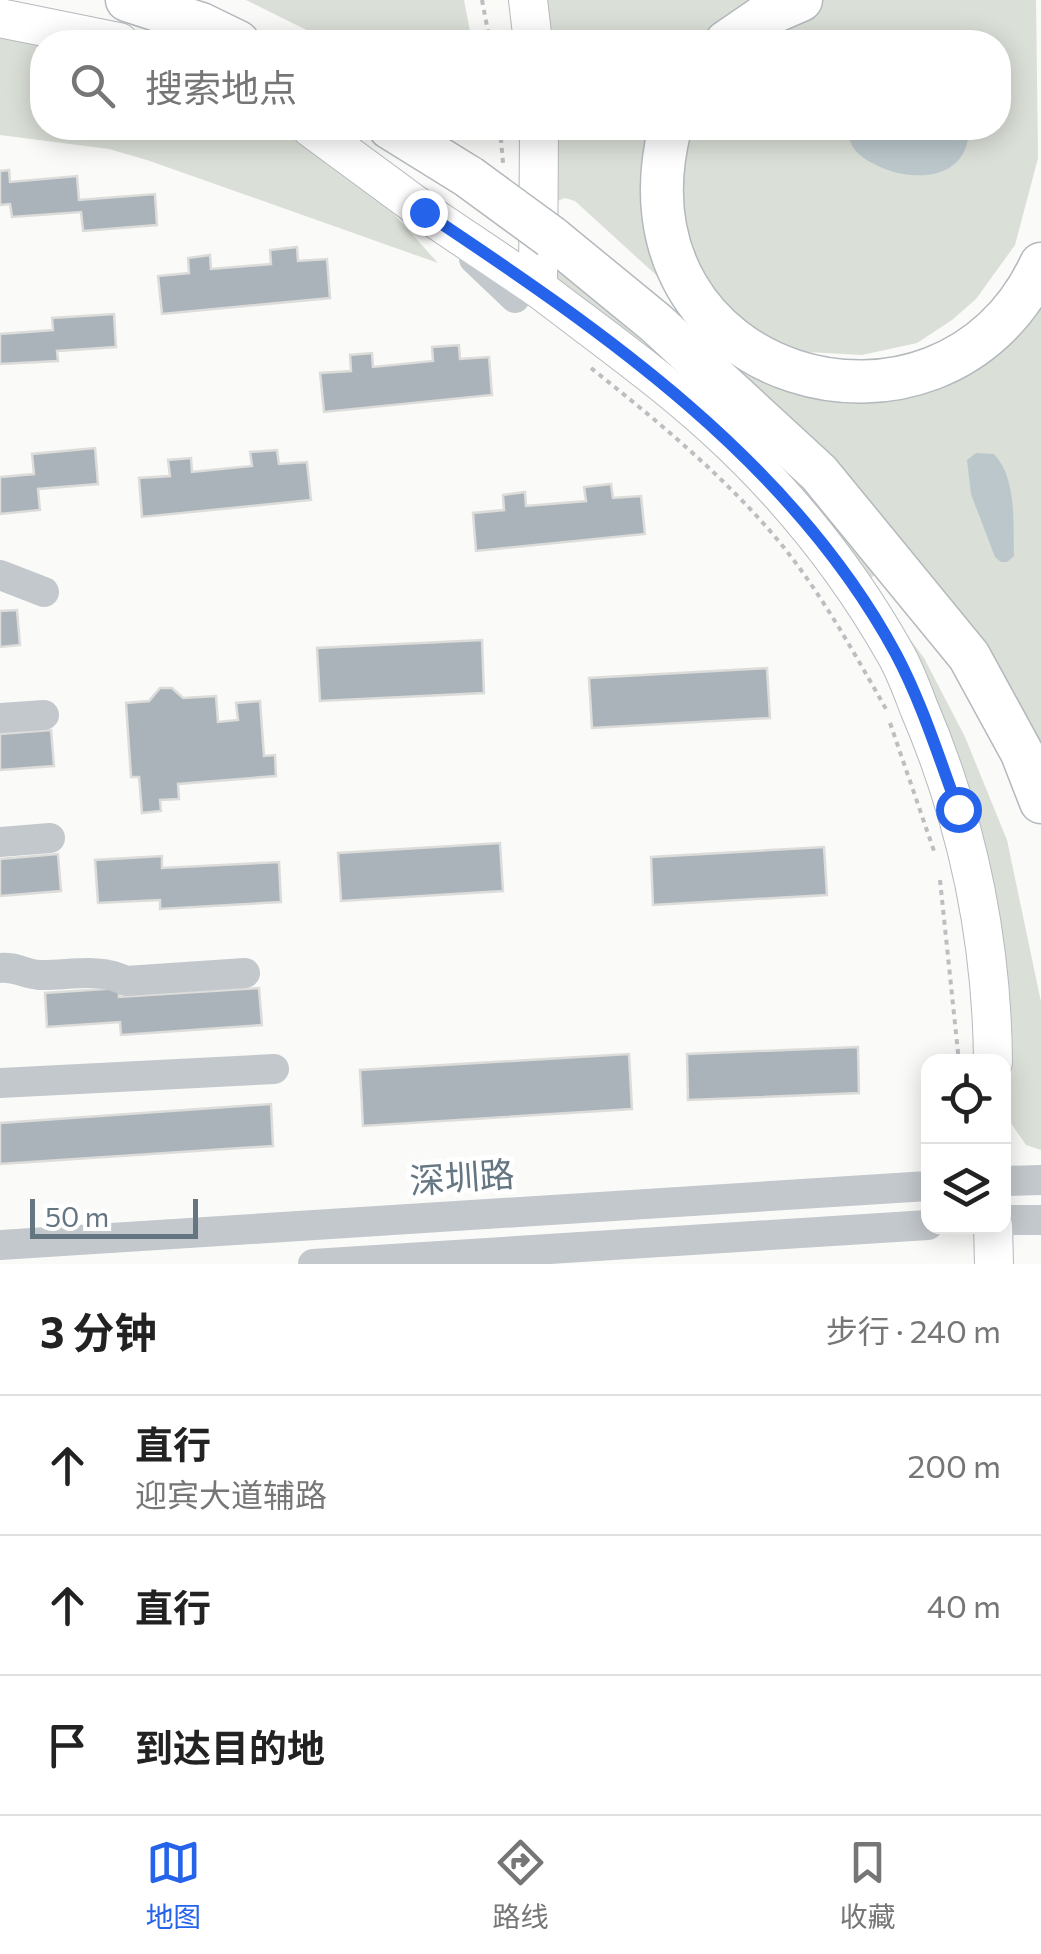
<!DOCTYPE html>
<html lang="zh">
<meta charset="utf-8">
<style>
body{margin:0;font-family:Commissioner,"Noto Sans SC",sans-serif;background:#f2f2f2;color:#222}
.controls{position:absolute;right:30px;bottom:30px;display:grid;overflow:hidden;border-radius:20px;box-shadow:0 5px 25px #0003}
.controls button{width:90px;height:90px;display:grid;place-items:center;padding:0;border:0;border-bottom:2px solid #e0e0e0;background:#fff;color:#222;font:50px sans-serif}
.scale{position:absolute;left:30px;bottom:25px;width:168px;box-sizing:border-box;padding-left:10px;border:5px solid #657683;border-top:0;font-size:28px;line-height:35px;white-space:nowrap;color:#657683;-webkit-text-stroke:8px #fff;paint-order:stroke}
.stop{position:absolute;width:30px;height:30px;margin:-22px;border:8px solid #2563eb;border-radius:50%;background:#fff}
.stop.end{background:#2563eb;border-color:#fff;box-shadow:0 2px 10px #0008}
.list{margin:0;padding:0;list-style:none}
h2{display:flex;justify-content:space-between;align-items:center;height:130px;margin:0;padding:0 40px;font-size:42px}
h2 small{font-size:32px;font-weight:400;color:#767676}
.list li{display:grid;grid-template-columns:65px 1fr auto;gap:30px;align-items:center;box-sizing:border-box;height:140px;padding:0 40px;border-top:2px solid #e0e0e0}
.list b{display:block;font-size:38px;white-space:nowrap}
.list p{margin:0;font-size:32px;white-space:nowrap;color:#767676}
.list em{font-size:32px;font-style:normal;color:#767676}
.icon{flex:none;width:55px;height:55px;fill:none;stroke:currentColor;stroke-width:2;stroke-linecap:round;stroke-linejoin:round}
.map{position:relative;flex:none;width:1041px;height:1264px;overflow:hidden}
.search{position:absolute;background:#fff;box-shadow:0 5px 25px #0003;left:30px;right:30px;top:30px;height:110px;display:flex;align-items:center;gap:25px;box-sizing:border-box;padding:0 35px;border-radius:40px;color:#767676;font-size:38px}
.sheet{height:550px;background:#fff}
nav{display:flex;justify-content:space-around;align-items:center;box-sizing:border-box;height:140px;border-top:2px solid #e0e0e0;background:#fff;font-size:28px;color:#767676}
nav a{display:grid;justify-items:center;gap:5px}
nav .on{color:#2563eb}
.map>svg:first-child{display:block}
</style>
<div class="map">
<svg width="1041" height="1264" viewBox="0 0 1041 1264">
<rect width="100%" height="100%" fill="#fafaf8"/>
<!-- green -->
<g fill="#dadfd7">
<path d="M246,0h218l8,42h-141z"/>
<path d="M534,0h502l2,158 -23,87 -39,54 -24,21 -35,23 -55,12 -126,-7 -161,-147 -10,-3 -18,7 -2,-77h453v-86h-460z"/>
<path d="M0,35l42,7v86h241l90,63 65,72 -291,-103 -38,-11 -109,-14z"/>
<path d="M545,259l198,167 134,147 -10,8 57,77 41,79 42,103 34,162v148l-15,-5 -20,-29 -15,-203 -128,-330 -314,-298z"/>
<path d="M1041,283v484l-321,-404 14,-6 140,33z"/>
</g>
<!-- water -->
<g fill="#bbc7cb">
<path d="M846,128h123c0,61 -75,55 -109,27 -9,-7 -11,-17 -14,-27z"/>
<path d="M976,453l18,1c23,24 19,70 20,102l-7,6h-6l-6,-5 -24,-63 -4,-34z"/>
</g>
<!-- building -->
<g fill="#aab3b9" stroke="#dcdcda" stroke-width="2.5">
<path d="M9,170l1,12 67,-6 2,24 76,-6 2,31 -74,6 -2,-19 -69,5 -2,-13 -10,1v-34z"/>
<path d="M297,247l1,14 29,-2 3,39 -168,16 -4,-38 31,-3 -1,-15 22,-3 1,14 60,-5 -1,-14z"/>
<path d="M114,314l2,33 -59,4 1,10 -58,3v-30l53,-4 -1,-12z"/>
<path d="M459,345l1,14 29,-2 3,38 -168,17 -4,-39 31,-2 -1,-16 22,-2 1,14 60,-6 -1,-14z"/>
<path d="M95,448l3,36 -60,5 2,21 -40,4v-37l34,-3 -2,-20z"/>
<path d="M277,450l2,14 28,-2 4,38 -169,17 -3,-39 31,-2 -2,-16 23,-2 1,14 60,-6 -2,-14z"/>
<path d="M611,484l2,14 28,-2 4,38 -169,17 -3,-38 31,-3 -1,-15 22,-3 1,14 60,-5 -2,-14z"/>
<path d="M17,610l3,35 -20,2v-36z"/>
<path d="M482,640l2,53 -164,8 -3,-53z"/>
<path d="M767,668l3,50 -178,10 -3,-50z"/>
<path d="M160,688h12l11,10 33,-2 2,26 20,-2 -2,-17 24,-2 4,55 11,-1 1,21 -98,8 1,15 -19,1 1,11 -19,2 -3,-36h-8l-5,-74 23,-2z"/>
<path d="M51,730l3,36 -54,4v-36z"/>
<path d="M500,843l3,48 -162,10 -3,-48z"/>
<path d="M824,847l3,48 -174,10 -2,-48z"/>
<path d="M58,854l3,37 -61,5v-37z"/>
<path d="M162,856v12l117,-6 2,40 -121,7v-9l-62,3 -3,-43z"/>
<path d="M119,988v9l140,-9 3,37 -141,10 -1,-13 -73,5 -2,-34z"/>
<path d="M858,1047l1,46 -171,7 -1,-46z"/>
<path d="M629,1054l3,55 -269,17 -3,-56z"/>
<path d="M271,1104l2,42 -273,18v-41z"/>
</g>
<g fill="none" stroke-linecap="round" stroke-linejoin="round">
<!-- major casing -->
<g stroke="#b5babe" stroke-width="40">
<g id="major">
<path d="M528,0l5,42"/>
<path d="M0,18l119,24"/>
<path d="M311,128l114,84 113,76"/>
<path d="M539,128l-1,160c60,46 122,90 178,141 70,64 132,141 179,224 10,17 17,37 24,55 48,112 73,232 74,354"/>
<path d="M993,1226l1,38"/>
</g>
</g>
<!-- highway casing -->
<g stroke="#b4b9bd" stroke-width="45">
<g id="highway">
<path d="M127,0l74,24 37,18"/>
<path d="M726,42l38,-26 37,-16"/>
<path d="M390,128l79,49"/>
<path d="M670,128c-64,254 272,349 371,136"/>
<path d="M551,237l105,86 163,150 150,183 53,97 19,49"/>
</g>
</g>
<!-- path -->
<g stroke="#bbbfc2" stroke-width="4" stroke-dasharray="5 5" stroke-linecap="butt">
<path d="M482,0l8,42"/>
<path d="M500,128l3,35"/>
<path d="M591,368c60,48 120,97 172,155 50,55 86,121 123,186"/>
<path d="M890,723l44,128"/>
<path d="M940,880l19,182"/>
</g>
<!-- minor -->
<g stroke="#c3c8cc" stroke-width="30">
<path d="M474,259l41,39"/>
<path d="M0,575l44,17"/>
<path d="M0,718l44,-3"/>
<path d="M0,842l50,-4"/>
<path d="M0,968c14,-2 25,6 39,7 29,1 61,-8 87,6l119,-8"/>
<path d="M0,1083l274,-14"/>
<path d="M1004,1181l37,-1"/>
<path d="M1004,1220h37"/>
<path d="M0,1245l928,-59"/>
<path d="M313,1264l615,-39"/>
</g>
<!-- major -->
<use href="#major" stroke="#fff" stroke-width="38"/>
<!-- highway -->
<use href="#highway" stroke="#fff" stroke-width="42"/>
<!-- highway-bridge casing -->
<g stroke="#b4b9bd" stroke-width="45" stroke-linecap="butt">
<path id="highway-bridge" d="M469,177l82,60"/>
</g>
<!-- highway-bridge -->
<use href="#highway-bridge" stroke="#fff" stroke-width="42"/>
</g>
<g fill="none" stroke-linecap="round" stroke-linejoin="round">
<!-- route -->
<path stroke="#2563eb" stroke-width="12" d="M424,212c179,119 368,249 472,442 26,49 43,104 62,155"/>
</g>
<g text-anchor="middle" stroke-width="10" stroke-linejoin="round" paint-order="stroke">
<!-- street labels -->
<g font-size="35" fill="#657683" stroke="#fff">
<text transform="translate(462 1178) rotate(-4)" y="12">深圳路</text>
</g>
</g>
</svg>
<div class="controls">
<button><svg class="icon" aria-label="locate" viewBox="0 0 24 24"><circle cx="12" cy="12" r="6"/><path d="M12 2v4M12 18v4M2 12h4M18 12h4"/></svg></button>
<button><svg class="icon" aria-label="layers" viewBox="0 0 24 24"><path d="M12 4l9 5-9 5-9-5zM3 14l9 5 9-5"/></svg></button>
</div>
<div class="scale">50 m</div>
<div class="stop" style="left:958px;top:809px"></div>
<div class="stop end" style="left:424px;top:212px"></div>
<div class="search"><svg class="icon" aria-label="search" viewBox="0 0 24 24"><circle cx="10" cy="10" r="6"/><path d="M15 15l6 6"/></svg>搜索地点</div>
</div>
<section class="sheet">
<h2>3 分钟<small>步行 · 240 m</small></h2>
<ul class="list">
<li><svg class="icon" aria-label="ahead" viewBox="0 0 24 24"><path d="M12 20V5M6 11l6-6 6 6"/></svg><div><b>直行</b><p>迎宾大道辅路</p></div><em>200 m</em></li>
<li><svg class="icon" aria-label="ahead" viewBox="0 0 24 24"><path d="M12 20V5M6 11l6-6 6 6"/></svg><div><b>直行</b></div><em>40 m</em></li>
<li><svg class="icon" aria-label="arrive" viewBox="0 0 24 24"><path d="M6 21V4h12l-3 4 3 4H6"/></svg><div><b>到达目的地</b></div></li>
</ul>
</section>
<nav>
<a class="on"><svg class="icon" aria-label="map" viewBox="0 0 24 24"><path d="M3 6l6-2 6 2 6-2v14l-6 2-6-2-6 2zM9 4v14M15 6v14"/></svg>地图</a>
<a><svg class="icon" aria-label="directions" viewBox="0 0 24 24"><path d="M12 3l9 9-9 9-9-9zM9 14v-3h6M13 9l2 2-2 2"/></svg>路线</a>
<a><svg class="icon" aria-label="saved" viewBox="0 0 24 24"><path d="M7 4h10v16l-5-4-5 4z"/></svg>收藏</a>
</nav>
